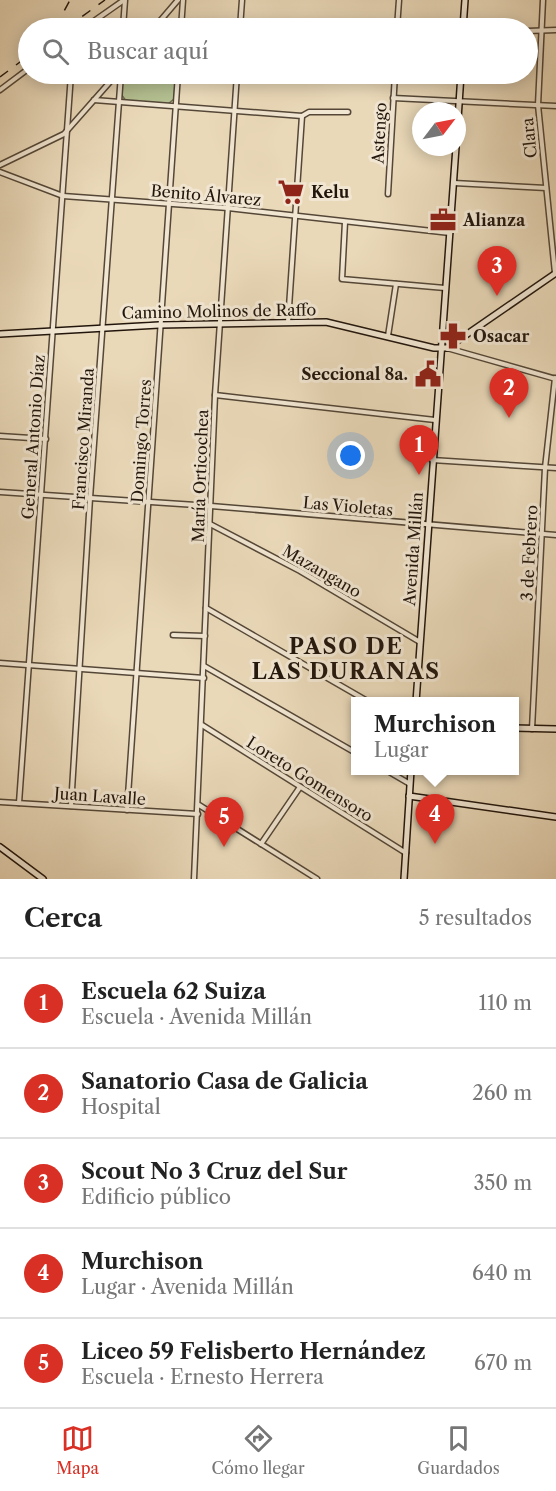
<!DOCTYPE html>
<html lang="es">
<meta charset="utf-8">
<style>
body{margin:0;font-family:"Libre Caslon Text",serif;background:#f2f2f2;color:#222}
.compass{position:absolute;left:412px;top:102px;width:54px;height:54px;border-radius:50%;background:#fff;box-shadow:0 3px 15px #0003;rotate:58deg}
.you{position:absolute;left:351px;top:456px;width:21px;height:21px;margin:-15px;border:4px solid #fff;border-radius:50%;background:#1a73e8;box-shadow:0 0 0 9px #1a73e833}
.badge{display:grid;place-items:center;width:39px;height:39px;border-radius:50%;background:#d93025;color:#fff;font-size:20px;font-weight:700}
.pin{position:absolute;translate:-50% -50px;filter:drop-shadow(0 2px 3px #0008)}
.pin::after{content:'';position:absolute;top:32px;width:21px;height:18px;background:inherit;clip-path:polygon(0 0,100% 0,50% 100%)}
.popup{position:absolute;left:351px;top:697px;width:168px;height:78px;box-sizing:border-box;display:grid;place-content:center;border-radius:0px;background:#fff;filter:drop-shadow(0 2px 4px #0005);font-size:20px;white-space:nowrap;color:#767676}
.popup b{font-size:22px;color:#222}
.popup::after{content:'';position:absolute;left:50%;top:100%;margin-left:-12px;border:12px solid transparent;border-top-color:#fff}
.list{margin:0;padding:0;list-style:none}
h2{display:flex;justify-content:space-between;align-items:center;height:78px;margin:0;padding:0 24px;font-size:26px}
h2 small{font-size:20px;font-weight:400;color:#767676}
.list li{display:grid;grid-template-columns:39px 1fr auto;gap:18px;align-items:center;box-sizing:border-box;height:90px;padding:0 24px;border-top:2px solid #e0e0e0}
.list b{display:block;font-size:22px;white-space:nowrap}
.list p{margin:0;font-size:20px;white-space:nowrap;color:#767676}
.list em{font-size:20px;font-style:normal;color:#767676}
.icon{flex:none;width:33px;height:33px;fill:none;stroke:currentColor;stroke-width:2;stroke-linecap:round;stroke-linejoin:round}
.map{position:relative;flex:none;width:556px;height:879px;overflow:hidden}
.search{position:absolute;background:#fff;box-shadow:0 3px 15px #0003;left:18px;right:18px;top:18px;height:66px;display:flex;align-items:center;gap:15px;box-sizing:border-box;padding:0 21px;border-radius:33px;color:#767676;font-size:22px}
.sheet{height:528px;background:#fff}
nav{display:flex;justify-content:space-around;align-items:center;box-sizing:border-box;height:84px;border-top:2px solid #e0e0e0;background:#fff;font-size:16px;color:#767676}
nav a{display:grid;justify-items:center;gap:3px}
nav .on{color:#d93025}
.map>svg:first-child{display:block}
</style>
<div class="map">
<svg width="556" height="879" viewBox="0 0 556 879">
<rect width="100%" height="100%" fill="#ead9b9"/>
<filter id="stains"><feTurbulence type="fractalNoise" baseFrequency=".00333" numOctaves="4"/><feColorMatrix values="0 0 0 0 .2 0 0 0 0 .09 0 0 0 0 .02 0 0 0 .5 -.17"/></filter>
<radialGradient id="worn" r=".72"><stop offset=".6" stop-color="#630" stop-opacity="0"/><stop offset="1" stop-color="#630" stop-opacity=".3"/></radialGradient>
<!-- green -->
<path fill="#b4c091" stroke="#6b6b4e" stroke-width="1.5" d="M123,74h53l-2,25 -6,5 -42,-3 -5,-7z"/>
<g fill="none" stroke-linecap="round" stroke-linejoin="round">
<!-- street casing -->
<g stroke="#544737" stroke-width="7">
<g id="street">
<path d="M543,0l-5,105 17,168"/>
<path d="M84,28l40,-28"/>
<path d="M123,28l2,-28"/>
<path d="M154,28l24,-28"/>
<path d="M181,28l2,-28"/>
<path d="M240,28l2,-28"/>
<path d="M397,28l2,-28"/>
<path d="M528,31l28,-1"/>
<path d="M0,90l28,-21"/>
<path d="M393,98l163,8"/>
<path d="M94,100l208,16 7,-4h39"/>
<path d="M0,165l64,-31 53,-60"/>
<path d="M0,172l63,24 165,12 222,25"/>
<path d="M454,183l92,5"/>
<path d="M388,194l7,-120"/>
<path d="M345,222l-3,57 103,9"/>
<path d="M288,322l14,-206"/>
<path d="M388,336l8,-52"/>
<path d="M447,348l109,31"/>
<path d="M215,395l220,25"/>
<path d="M0,436l46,3"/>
<path d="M432,460l124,8"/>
<path d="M0,492l211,14 345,29"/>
<path d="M210,524l90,47 120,71"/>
<path d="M206,608l163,94"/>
<path d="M173,635l32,1"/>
<path d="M0,663l204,15"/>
<path d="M204,666l152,87"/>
<path d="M202,725l204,128"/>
<path d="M532,729l13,-261 10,-90"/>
<path d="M386,770l24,14"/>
<path d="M0,802l198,12"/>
<path d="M19,803l52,-729"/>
<path d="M199,805l118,74"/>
<path d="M71,806l19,-308 31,-424"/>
<path d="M127,810l51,-736"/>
<path d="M261,844l39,-57"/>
<path d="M194,879l21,-484 22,-321"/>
</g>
</g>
<!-- secondary casing -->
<g stroke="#22160c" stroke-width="8">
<g id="secondary">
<path d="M463,28l2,-28"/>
<path d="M457,134l4,-60"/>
<path d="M0,334l159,-9 167,-3 108,26h13l109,-75"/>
<path d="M416,702l40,-555"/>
<path d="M514,728l42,1"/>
<path d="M409,796l147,21"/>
<path d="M0,847l43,32"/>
<path d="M404,879l7,-109"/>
</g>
</g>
<!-- street -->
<use href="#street" stroke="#f1e6d2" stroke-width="4"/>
<!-- secondary -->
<use href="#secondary" stroke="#f1e6d2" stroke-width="5"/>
<!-- rail -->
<g stroke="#22160c" stroke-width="1.5" stroke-dasharray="10 10" stroke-linecap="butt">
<path d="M55,28l15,-28"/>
<path d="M66,28l39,-28"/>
<path d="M0,77l28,-21"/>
</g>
</g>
<!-- icons -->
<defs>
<g id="supermarket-bare" transform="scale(2.07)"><path d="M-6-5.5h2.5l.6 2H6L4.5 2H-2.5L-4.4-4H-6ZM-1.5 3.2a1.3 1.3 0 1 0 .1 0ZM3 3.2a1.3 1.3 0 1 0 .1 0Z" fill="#8f2418" stroke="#f1e6d2" stroke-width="2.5" paint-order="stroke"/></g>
<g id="office-bare" transform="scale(2.07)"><path d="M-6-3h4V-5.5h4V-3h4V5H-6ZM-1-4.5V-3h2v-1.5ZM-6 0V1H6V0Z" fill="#8f2418" stroke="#f1e6d2" stroke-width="2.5" paint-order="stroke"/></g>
<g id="pharmacy-bare" transform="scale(2.07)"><path d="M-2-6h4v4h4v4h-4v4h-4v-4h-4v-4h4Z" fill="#8f2418" stroke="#f1e6d2" stroke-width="2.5" paint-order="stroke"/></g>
<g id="civic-bare" transform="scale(2.07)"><path d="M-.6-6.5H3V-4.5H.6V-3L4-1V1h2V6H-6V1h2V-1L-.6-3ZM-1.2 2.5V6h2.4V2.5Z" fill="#8f2418" stroke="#f1e6d2" stroke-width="2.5" paint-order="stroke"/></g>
</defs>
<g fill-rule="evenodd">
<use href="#supermarket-bare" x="291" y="192"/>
<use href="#office-bare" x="443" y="220"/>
<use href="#pharmacy-bare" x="453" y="336"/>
<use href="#civic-bare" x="428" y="374"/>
</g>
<g text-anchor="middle" stroke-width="6" stroke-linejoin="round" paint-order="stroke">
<!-- street labels -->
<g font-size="16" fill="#22160c" stroke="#f1e6d2">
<text transform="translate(379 133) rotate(-87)" y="6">Astengo</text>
<text transform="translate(529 138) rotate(-96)" y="6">Clara</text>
<text transform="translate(206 195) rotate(5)" y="6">Benito Álvarez</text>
<text transform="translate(219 311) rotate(-1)" y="6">Camino Molinos de Raffo</text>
<text transform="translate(33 437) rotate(-86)" y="6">General Antonio Díaz</text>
<text transform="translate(83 439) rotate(-86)" y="6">Francisco Miranda</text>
<text transform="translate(141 441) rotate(-86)" y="6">Domingo Torres</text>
<text transform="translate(200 476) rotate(-88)" y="6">María Orticochea</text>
<text transform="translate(348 506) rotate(5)" y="6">Las Violetas</text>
<text transform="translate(413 549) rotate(-86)" y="6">Avenida Millán</text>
<text transform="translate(529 553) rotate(-87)" y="6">3 de Febrero</text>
<text transform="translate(322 571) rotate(30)" y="6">Mazangano</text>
<text transform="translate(310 779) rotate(32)" y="6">Loreto Gomensoro</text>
<text transform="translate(100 796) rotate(4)" y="6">Juan Lavalle</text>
</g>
<!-- poi labels -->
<g font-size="16" font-weight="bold" fill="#22160c" stroke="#f1e6d2" text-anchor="start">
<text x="311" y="198">Kelu</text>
<text x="463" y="226">Alianza</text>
<text x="473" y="342">Osacar</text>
<text x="408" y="380" text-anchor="end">Seccional 8a.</text>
</g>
<!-- district labels -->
<g font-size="22" font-weight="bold" letter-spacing="1.5" fill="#22160c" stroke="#f1e6d2">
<text x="346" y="654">PASO DE<tspan x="346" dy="25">LAS DURANAS</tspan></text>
</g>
</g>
<rect width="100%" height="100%" filter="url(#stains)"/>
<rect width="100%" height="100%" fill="url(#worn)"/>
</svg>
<svg class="compass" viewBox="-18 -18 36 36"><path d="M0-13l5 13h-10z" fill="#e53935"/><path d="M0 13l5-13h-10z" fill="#767676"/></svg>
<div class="you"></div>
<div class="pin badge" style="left:419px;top:475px">1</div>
<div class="pin badge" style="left:509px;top:418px">2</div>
<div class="pin badge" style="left:497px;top:296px">3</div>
<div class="pin badge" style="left:435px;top:844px">4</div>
<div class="popup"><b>Murchison</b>Lugar</div>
<div class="pin badge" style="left:224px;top:847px">5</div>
<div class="search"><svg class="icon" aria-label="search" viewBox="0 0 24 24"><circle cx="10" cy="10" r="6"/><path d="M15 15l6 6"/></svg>Buscar aquí</div>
</div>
<section class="sheet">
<h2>Cerca<small>5 resultados</small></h2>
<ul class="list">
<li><span class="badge">1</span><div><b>Escuela 62 Suiza</b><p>Escuela · Avenida Millán</p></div><em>110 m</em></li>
<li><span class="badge">2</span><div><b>Sanatorio Casa de Galicia</b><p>Hospital</p></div><em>260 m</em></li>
<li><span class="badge">3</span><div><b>Scout No 3 Cruz del Sur</b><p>Edificio público</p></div><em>350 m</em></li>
<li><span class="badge">4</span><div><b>Murchison</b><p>Lugar · Avenida Millán</p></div><em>640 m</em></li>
<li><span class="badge">5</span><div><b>Liceo 59 Felisberto Hernández</b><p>Escuela · Ernesto Herrera</p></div><em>670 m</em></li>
</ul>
</section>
<nav>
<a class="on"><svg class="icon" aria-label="map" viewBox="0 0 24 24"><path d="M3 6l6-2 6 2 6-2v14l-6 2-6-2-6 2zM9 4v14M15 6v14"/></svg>Mapa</a>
<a><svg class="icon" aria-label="directions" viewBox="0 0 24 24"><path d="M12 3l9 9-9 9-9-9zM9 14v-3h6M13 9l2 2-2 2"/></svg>Cómo llegar</a>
<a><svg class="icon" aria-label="saved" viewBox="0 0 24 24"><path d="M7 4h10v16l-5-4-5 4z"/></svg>Guardados</a>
</nav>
